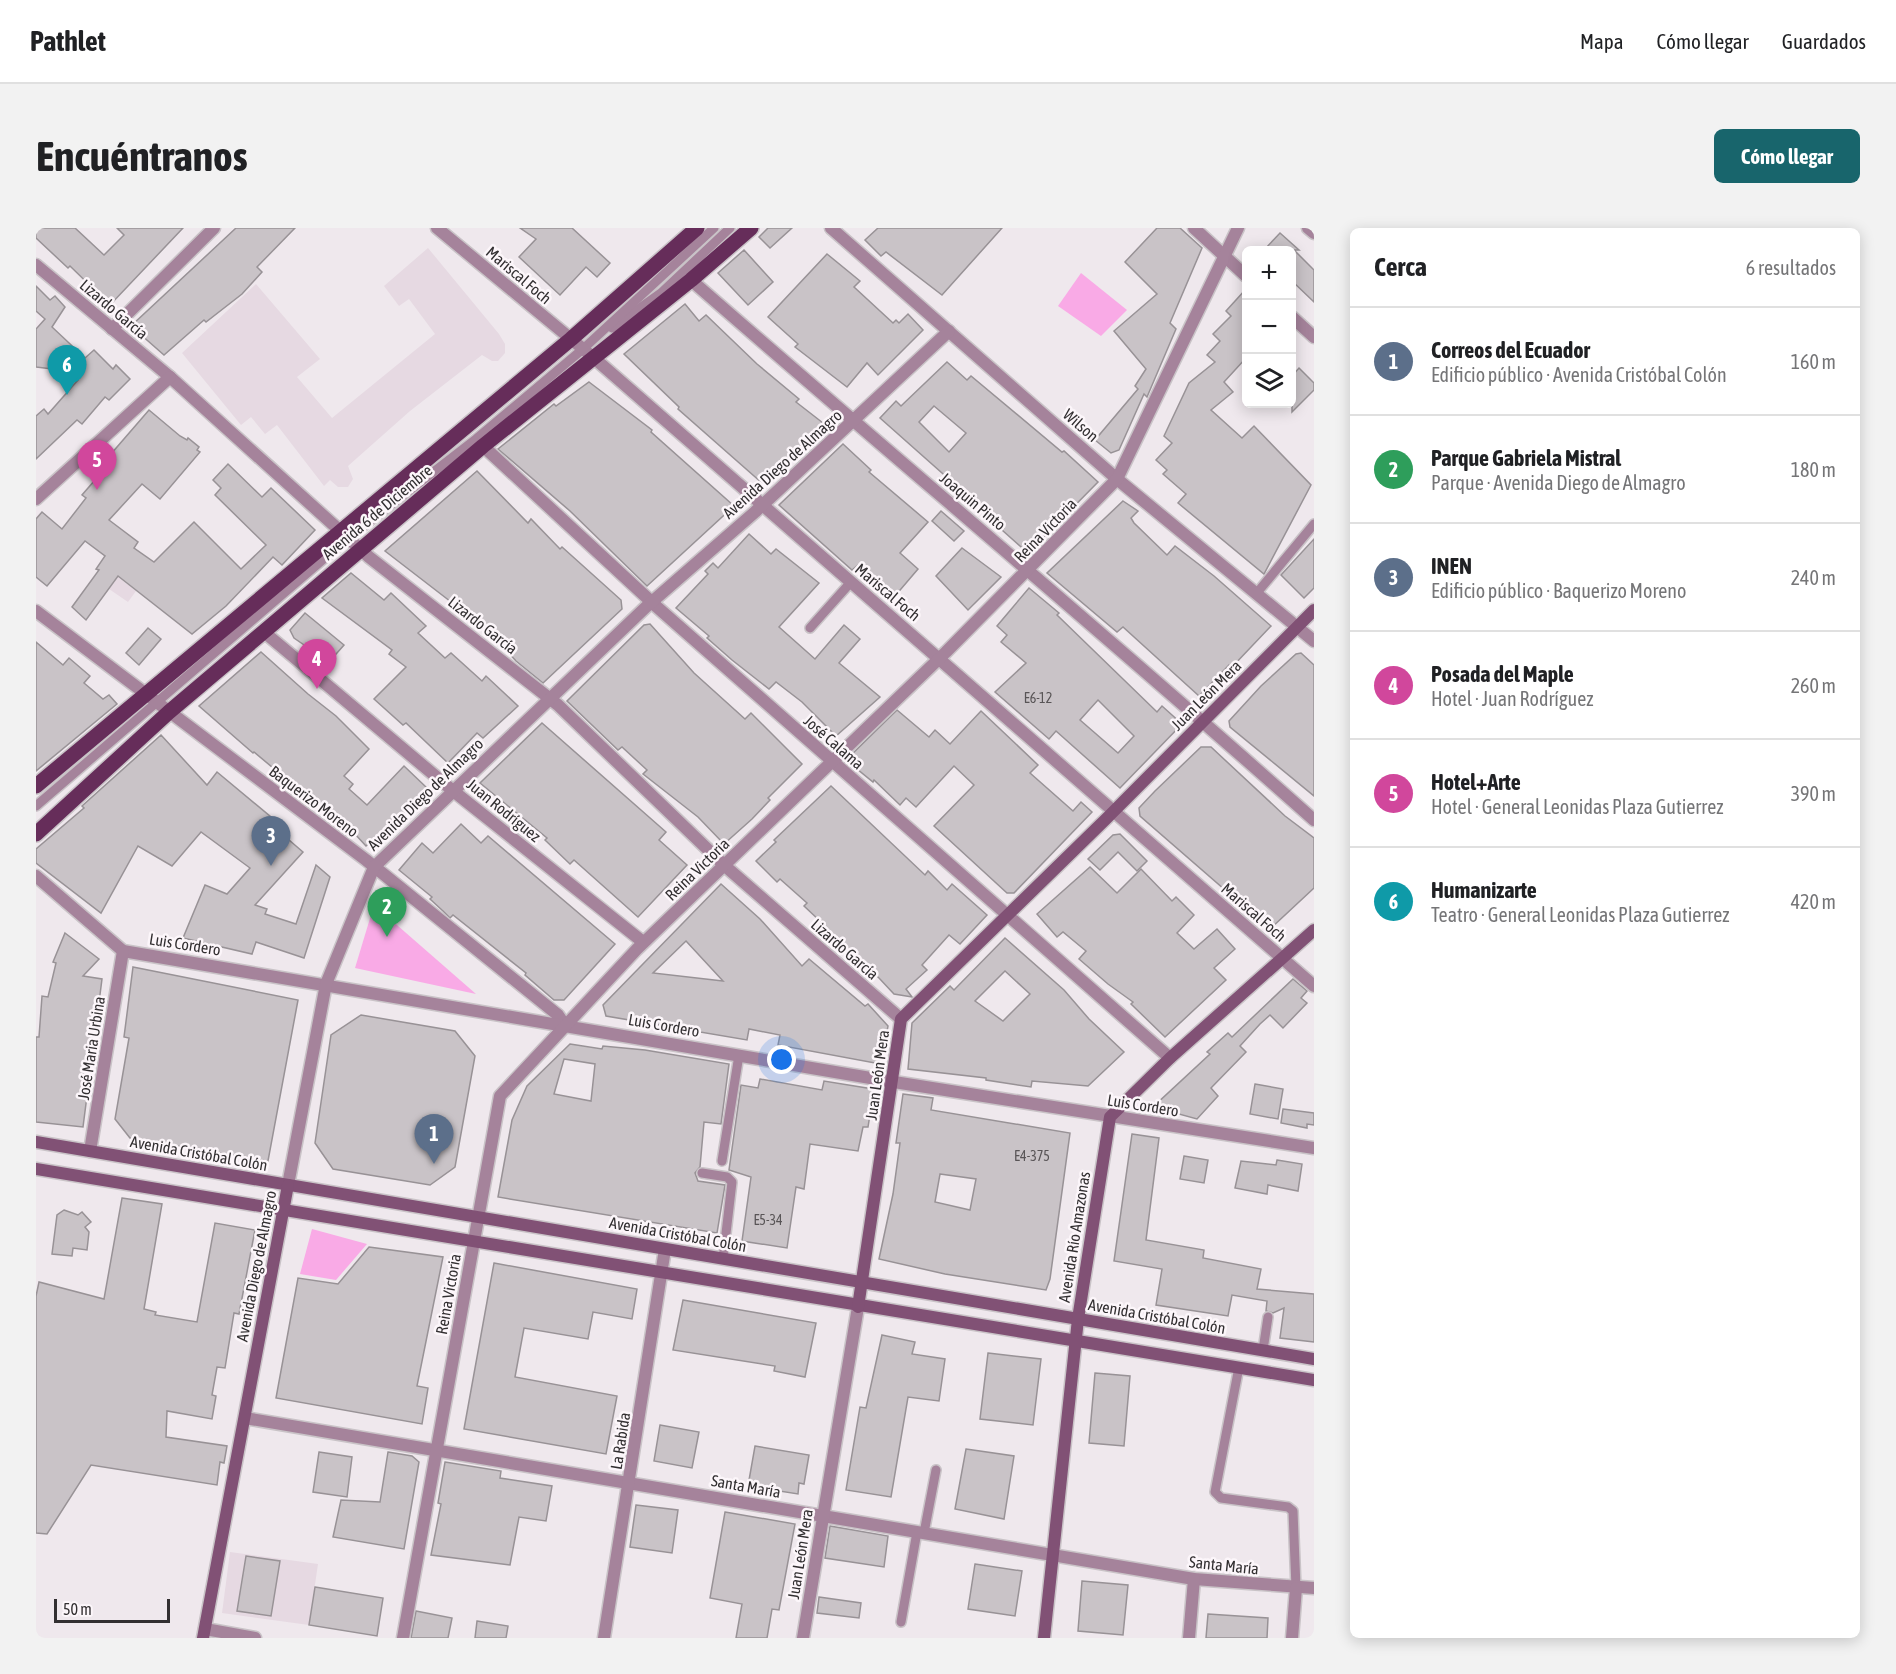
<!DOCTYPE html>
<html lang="es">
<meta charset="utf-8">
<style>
body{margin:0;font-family:"Asap Condensed",sans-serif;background:#f2f2f2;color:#202124}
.controls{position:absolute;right:18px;top:18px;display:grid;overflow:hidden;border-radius:9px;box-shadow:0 3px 15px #0003}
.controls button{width:54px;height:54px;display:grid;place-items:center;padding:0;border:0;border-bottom:2px solid #e0e0e0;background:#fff;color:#202124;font:30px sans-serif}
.scale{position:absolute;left:18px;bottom:15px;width:116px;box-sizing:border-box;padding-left:6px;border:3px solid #322f31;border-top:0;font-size:16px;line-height:21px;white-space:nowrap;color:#322f31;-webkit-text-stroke:4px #fcf6fa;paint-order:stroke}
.you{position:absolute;left:746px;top:832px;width:21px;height:21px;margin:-15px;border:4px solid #fff;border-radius:50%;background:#1a73e8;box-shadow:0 0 0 9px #1a73e833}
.badge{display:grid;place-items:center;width:39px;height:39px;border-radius:50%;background:#18656c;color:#fff;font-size:20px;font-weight:700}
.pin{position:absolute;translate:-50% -50px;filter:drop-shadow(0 2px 3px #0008)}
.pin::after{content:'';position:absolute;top:32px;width:21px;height:18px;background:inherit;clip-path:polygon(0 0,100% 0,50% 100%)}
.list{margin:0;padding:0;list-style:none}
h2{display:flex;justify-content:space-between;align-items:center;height:78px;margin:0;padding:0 24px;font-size:26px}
h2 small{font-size:20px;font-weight:400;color:#757577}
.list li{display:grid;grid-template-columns:39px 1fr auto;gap:18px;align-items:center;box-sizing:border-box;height:108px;padding:0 24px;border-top:2px solid #e0e0e0}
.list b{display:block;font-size:22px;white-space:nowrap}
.list p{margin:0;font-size:20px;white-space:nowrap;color:#757577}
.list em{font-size:20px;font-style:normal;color:#757577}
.icon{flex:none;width:33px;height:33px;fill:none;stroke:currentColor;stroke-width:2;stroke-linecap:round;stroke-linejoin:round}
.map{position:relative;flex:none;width:1278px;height:1410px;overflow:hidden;border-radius:9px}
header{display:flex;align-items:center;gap:36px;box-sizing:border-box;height:84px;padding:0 30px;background:#fff;border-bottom:2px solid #e0e0e0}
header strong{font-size:28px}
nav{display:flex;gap:33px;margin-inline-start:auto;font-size:21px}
.intro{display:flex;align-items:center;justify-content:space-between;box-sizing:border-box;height:144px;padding:0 36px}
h1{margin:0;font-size:42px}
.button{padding:15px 27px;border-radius:9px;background:#18656c;color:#fff;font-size:21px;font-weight:700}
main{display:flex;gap:36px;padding:0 36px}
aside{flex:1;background:#fff;border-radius:9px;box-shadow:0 3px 15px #0003}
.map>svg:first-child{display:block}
</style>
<header>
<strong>Pathlet</strong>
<nav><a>Mapa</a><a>Cómo llegar</a><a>Guardados</a></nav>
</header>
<div class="intro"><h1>Encuéntranos</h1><a class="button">Cómo llegar</a></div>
<main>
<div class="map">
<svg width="1278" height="1410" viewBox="0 0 1278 1410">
<rect width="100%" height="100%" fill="#efe8ed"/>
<!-- built -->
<g fill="#e6d9e2">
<path d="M392,20l71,86 6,10v9l-7,8h-6l-10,-6 -72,56 -62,55 5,13 -5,8h-10l-8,-7 -6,6 -47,-61 -12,9 -14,-17 -10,8 -59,-72 74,-69 64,75 -23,18 35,41 103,-84 -26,-35 -10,7 -15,-20z"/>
<path d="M82,349l18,14 -8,11 -19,-13z"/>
<path d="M194,1324l88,12 -9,61 -87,-12z"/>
</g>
<!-- green -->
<g fill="#f9aae6">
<path d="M1045,45l46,37 -26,26 -43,-30z"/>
<path d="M338,677l102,89 -121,-26z"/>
<path d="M276,1001l55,15 -31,36 -36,-6z"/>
</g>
<!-- building -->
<g fill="#c9c3c7" stroke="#989296" stroke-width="1.5" fill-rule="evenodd">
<path d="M0,0h39l29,27 20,-20 -7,-7h66l-73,77 -40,-39 -2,2 -32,-30z"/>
<path d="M200,0h59l-38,39 5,5 -20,22 -36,28 -2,-2 -40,35 -33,-29z"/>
<path d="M484,0h52l38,35 -13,14 -11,-10 -26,28 -41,-38 17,-18z"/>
<path d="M732,0h24l-22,20 -11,-11z"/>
<path d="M842,0h124l-60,67 -56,-43 -5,4 -16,-16z"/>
<path d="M1121,0h23l22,20 -32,75 6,6 -29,68 -3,-3 -25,56 -8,3 -16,-13 43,-51 -3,-3 11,-17 -32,-38 43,-37 -32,-32z"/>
<path d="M1244,5l19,17h-5l20,20v32l-22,-21v-31h-28z"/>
<path d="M708,22l29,32 -25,23 -30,-32z"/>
<path d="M791,26l33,27 -6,6 39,36 3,-3 3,3 9,-9 15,16 -45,45 -11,-12 -20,24 -52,-40 3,-3 -30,-27z"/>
<path d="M0,58l14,14 5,-4 10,11 -13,20 33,31 9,-8 19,19 3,-4 14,14 -21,21 -4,-3 -23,27 -5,-4 -41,39v-43l8,-7 4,5 30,-34 -19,-18 -7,7 -16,-2v-38l9,-10 -9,-8z"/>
<path d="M1210,61v69l-22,24 9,10 -22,18 31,28 12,-12 57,59 -47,89 -86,-71 8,-9 -23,-20 4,-4 -11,-10 16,-17 -8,-7 25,-53 26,-21 -8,-7 13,-14 -7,-7 18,-18 -5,-5z"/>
<path d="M649,76l14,17 7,-6 51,49 42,35 -3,3 27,21 -61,60 -84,-74 1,-2 -55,-53z"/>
<path d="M911,134l20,18 4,-4 91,76 2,-1 34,31 -70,71 -26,-23 2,-2 -124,-110 16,-17 5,5zM898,178l32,27 -17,19 -30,-30z"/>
<path d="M1263,140l15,15v7l-22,22v-36z"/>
<path d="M553,154l63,48 -1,2 83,74 -87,80 -77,-75 -72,-62 56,-45 2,2z"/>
<path d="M113,182l31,26 7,4 1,-2 11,9 -2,3 3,2 -40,47 -18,-15 -33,36 29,22 -4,6 20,14 40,-40 47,47 25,-24 -51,-50 6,-7 -8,-8 15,-16 34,33 9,-9 44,42 -33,35 -9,-8 -47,49 -34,28 -74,-58 -32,44 -14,-13 27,-37 -3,-1 9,-13 -20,-15 -38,45 -11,-9v-58l6,-7 20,17 24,-31 -4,-3 33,-38 -4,-3z"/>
<path d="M807,216l28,26 -2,2 59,50 -28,31 18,16 -23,27 -37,-31 -6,5 -73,-65z"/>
<path d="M441,243l51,52 3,-4 29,30 2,-2 59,53 1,9 -79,74 -27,-22 -26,-29 -105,-81z"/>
<path d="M1087,273l15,10 -7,7 3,5 33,32 8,-9 39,30 57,50 -39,41 -3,-2 -30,31 -76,-69 -6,5 -70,-59z"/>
<path d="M905,283l23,20 -10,10 -22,-20z"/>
<path d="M713,306l22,20 5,-5 43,34 -40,44 36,32 29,-34 16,14 -21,24 41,34 -44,39 -34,-34 -26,-20 -7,7 -37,-29 -25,-22 2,-2 -33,-28 32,-34 -3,-3 8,-8 5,5z"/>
<path d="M1278,311v49l-10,10 -23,-23z"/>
<path d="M926,320l39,29 -33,33 -32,-34z"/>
<path d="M315,345l33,27 7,-7 35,33 -8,7 27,25 6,-5 31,28 4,-5 32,30 -35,32 -6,-5 -29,30 -42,-40 -3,2 -29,-26 32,-32 -17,-13 3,-4 -70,-52z"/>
<path d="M993,360l30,25 -2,2 100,97 5,-6 20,18 -62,64 -64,-57 -7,8 -54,-47 31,-29 -25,-21 6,-7 -10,-9zM1062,472l36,36 -16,17 -38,-33z"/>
<path d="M269,385l39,32 -15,17 -35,-24 -4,-8z"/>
<path d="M614,396l44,49 51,46 6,-6 51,51 -34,34 2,2 -18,19 -28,25 -26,-27 -55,-43 4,-4 -25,-23 -4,3 -51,-49 77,-76z"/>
<path d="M112,400l13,11 -22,26 -13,-12z"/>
<path d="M0,414l27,23 6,-7 21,18 -6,7 19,16 6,-4 8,9 -81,67z"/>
<path d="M225,424l47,42 28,22 33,33 -25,27 9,8 -4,5 18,16 37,-39 23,22 -32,34 -29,24 -12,-13 -2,1 -98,-82 -1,1 -54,-47z"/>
<path d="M1265,425l13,12v131l-84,-69 -1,-6 32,-35 35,-32z"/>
<path d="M861,482l32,27 6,-7 15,14 31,-33 57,54 -8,8 43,38 8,-9 11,10 -78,81h-7l-73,-67 40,-41 -20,-19 -38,41 -10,-9 -6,7 -26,-25 -1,2 -27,-22z"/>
<path d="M506,495l124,109 -7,8 28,25 -49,52 -64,-57 -4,4 -25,-24 2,-2 -67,-55z"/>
<path d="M125,507l46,50 10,-13 60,50 -3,5 29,25 -48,53 12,4 -2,5 31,10 20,-59 14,12 -26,81 -48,-16 -4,12 -69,-16 22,-53 22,9 23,-26 -49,-36 -29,34 -34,-20 -37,67 -65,-50v-14l48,-41 -2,-2z"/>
<path d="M1165,519h10l74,69 29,22v50l-44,41 -130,-113 -1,-8 16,-17z"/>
<path d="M795,558l94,89 3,-4 19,19 5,-6 35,31 -27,29 -11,-9 -27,30 5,5 -21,19 6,8 -18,-3 -15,-16 -62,-51 4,-5 -17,-16 3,-3 -27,-24 -3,3 -21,-21 20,-19 -2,-2z"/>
<path d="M425,596l20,19 7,-7 127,108 -51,56h-10l-29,-25 1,-2 -73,-58 -3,3 -7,-7 -13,-12 2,-2 -33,-27 23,-27 11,10z"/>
<path d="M1084,606l27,27 -10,10 -19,-19 -18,18 -12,-11 25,-24z"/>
<path d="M1054,639l27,26 24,-24 31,32 4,-4 18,18 -17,18 17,16 23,-20 18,20 -21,19 12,12 -61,57 -34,-33 2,-2 -25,-18 -29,-25 7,-8 -23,-19 -6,5 -20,-23z"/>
<path d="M685,656l39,35 42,47 7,-7 56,47 3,-2 20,22 -6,33 -7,4 -97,-18 2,-10 -31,-6 -2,11 -141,-24 -3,-11zM650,713l37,40 -70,-8z"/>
<path d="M29,705l34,26 -16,17 19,3 -19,148 -47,-5v-85h3l3,-41 6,1 8,-34 -3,-1z"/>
<path d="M969,710l59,52 25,29 35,33 -36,34 -56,-5 -1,6 -45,-7v-2l-78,-9 4,-46 38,-37 4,4zM969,743l25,23 -27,27 -28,-20z"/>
<path d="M97,739l165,33 -30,161 -138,-23 -15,-19 14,-81 -5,-1z"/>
<path d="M1257,751l14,12 -6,7 6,5 -24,25 -13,-13 -10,9 -20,22 6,6 -35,36 7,8 -21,23 -44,-12 57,-53 -3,-2 21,-19 4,4z"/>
<path d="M325,787l94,16 20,25 -20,111 -25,18 -97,-16 -18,-26 16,-108z"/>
<path d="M534,816l32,5 1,-3 42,4 84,14 -8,60 -17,-2 -4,45 -5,6 3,8 27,4 -8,48 -219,-36 14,-77 15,-34zM528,831l31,5 -4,37 -37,-7z"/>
<path d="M724,851l62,11 2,-9 49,8 3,4 -1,9h-3l-4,25h-5l-5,24 -48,-7 -6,45 -8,-2 -9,61 -45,-7 9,-64 -22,-7 12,-85 17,3z"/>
<path d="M1219,856l28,5 -5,30 -28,-5z"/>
<path d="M867,866l30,4 -2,12 139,23 -20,146 -4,11 -101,-16 -66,-15 14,-65 7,-51h-4zM904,946l36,5 -6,31 -35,-8z"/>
<path d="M1247,881l31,4v12l-7,-1v4l-26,-5z"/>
<path d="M1096,906l27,4 -13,102 58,10 -1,8 58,11 -4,20 57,5v48l-34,-4 4,-30 -11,5 -7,-2 1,-10 -35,-6 -4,21 -72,-11 6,-36 -48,-8z"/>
<path d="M1148,928l24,4 -4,23 -24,-4z"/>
<path d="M1241,932l25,4 -4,27 -30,-6 -1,9 -32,-6 6,-27 35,4z"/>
<path d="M86,970l40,6 -18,105 12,3 -1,3 42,7 18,-99 40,7 -16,84 -5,-1 -9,55 -8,-1 -5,28 4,1 -4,23 -45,-8 -1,26 61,9 -3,17 -4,-1 -3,23 -126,-20 -44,69 -11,-1v-237l3,-14 65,17z"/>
<path d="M28,982l14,5 4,-3 9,10 -6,5 4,5 -2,18 -14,-2 -1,8 -20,-2 5,-39z"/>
<path d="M333,1019l74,10 -26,129 11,2 -6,36 -146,-26 22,-120 40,6z"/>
<path d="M458,1035l143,26 -5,30 -39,-7 -5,27 -64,-11 -9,49 102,19 -11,58 -142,-25z"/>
<path d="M647,1072l133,23 -11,54 -31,-6 1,-5 -102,-16z"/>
<path d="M846,1107l33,7 -3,12 33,5 -6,42 -31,-4 -17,100 -45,-7 14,-83 6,1z"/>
<path d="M952,1125l53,6 -8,66 -53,-6z"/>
<path d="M1059,1145l35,3 -6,70 -35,-3z"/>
<path d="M624,1197l39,7 -7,36 -38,-7z"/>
<path d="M719,1218l54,9 -5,29 -5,-1 -1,11 -50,-8z"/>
<path d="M930,1221l48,7 -10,63 -49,-10z"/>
<path d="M283,1224l33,5 -5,40 -34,-5z"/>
<path d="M352,1224l24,4 7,6 -15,87 -71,-12 8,-37 39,2z"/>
<path d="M409,1234l56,9 -1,7 52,8 -6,35 -27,-4 -9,48 -79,-10 10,-51 -3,-1z"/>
<path d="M600,1277l42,5 -6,43 -42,-6z"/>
<path d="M689,1284l70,12 -16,86 -7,-1 -5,29h-31l6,-34 -32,-6z"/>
<path d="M794,1298l58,10 -4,31 -59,-9z"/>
<path d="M210,1328l34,5 -9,55 -34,-5z"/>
<path d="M939,1336l47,7 -7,45 -47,-7z"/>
<path d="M1046,1353l46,4 -5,50 -45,-4z"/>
<path d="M279,1359l68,11 -6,38 -68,-11z"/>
<path d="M783,1369l42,6 -2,15 -42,-5z"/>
<path d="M380,1383l36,7 -4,20h-37z"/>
<path d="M1172,1386l60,4 -1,20h-61z"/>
<path d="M441,1393l31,5 -2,12h-31z"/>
</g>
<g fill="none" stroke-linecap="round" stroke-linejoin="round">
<!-- lane casing -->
<g stroke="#c9c3c7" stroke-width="12">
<g id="lane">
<path d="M576,100l49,-35 69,-65"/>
<path d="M1220,366l58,-70"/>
<path d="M774,400l41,-46"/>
<path d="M0,578l312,-268 128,-99 107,-90 131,-121"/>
<path d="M686,933l17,-106"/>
<path d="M666,945l25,4 5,5 -9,77"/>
<path d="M1227,1122l5,-33"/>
<path d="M1203,1139l-24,125 6,6 67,9 5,4 3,77"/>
<path d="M888,1305l12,-63"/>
<path d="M865,1394l16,-90"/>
</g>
</g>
<!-- street casing -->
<g stroke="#c9c3c7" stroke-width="15">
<g id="street">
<path d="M401,0l157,130 720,628"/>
<path d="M795,0l286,251 197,162"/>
<path d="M1158,0l52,48"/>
<path d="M1272,0l6,5"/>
<path d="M0,37l134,112 199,180 189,148 167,161 176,153"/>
<path d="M655,52c207,181 418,357 623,540"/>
<path d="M1256,89l22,20"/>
<path d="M76,101l102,-101"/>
<path d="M447,218l174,161 513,451"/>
<path d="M0,271l134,-122"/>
<path d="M0,383l330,249 192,155 6,9"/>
<path d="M228,404l188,158 191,152"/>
<path d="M0,648l87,75 771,131 420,66"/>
<path d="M54,923l33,-200"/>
<path d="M252,957l38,-201 48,-117 272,-260 109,-95 194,-181"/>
<path d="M209,1190l949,161 120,9"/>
<path d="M169,1401l50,9"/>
<path d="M367,1410l97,-542 137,-147 309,-297 171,-173 121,-251"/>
<path d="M568,1410l61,-389"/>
<path d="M767,1410l55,-331"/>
<path d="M1153,1410l5,-59"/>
<path d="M1256,1410l4,-50"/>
</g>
</g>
<!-- secondary casing -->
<g stroke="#c9c3c7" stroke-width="15">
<g id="secondary">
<path d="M0,914l1278,217"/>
<path d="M0,941l1278,211"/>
<path d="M822,1079l43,-288 205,-200 208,-209"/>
<path d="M167,1410l85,-453"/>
<path d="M1008,1410l34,-319 32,-202 60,-59 144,-128"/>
</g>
</g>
<!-- primary casing -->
<g stroke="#c9c3c7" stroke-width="18">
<g id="primary">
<path d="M0,558l535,-447 126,-111"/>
<path d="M0,606l133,-122 314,-266 208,-166 60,-52"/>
</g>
</g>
<!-- lane -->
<use href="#lane" stroke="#a5839b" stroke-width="9"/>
<!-- street -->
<use href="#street" stroke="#a5839b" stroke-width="12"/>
<!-- secondary -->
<use href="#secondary" stroke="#815175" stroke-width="12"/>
<!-- primary -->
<use href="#primary" stroke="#662d5a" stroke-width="15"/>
</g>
<g text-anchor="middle" stroke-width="5" stroke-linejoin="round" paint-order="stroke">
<!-- number labels -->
<g font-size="14" fill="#585456">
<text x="1002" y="475">E6-12</text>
<text x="996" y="933">E4-375</text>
<text x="732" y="997">E5-34</text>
</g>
<!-- street labels -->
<g font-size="16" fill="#322f31" stroke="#fcf6fa">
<text transform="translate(483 47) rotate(40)" y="6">Mariscal Foch</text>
<text transform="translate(78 81) rotate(40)" y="6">Lizardo García</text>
<text transform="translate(1045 197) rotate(41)" y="6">Wilson</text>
<text transform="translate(746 236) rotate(-42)" y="6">Avenida Diego de Almagro</text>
<text transform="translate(937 273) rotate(40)" y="6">Joaquin Pinto</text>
<text transform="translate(341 284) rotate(-40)" y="6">Avenida 6 de Diciembre</text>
<text transform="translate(1009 302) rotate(-46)" y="6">Reina Victoria</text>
<text transform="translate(852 364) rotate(40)" y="6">Mariscal Foch</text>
<text transform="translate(447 397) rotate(38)" y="6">Lizardo García</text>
<text transform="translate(1170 467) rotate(-45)" y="6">Juan León Mera</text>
<text transform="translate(798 514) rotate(41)" y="6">José Calama</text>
<text transform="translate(389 566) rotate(-44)" y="6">Avenida Diego de Almagro</text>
<text transform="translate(278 573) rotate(37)" y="6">Baquerizo Moreno</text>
<text transform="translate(468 582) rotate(39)" y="6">Juan Rodríguez</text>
<text transform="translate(661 641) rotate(-44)" y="6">Reina Victoria</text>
<text transform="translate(1218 684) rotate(41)" y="6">Mariscal Foch</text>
<text transform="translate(149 716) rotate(9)" y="6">Luis Cordero</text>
<text transform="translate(809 721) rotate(41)" y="6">Lizardo García</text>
<text transform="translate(628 797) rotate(10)" y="6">Luis Cordero</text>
<text transform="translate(55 820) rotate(-81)" y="6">José Maria Urbina</text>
<text transform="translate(841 847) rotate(-82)" y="6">Juan León Mera</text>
<text transform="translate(1107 877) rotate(9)" y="6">Luis Cordero</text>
<text transform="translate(163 925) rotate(10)" y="6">Avenida Cristóbal Colón</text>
<text transform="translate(642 1006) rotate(10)" y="6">Avenida Cristóbal Colón</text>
<text transform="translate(1038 1009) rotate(-81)" y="6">Avenida Río Amazonas</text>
<text transform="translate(220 1038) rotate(-79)" y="6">Avenida Diego de Almagro</text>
<text transform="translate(412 1066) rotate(-80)" y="6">Reina Victoria</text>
<text transform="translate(1121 1088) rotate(10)" y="6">Avenida Cristóbal Colón</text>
<text transform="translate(584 1213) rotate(-81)" y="6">La Rabida</text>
<text transform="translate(710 1258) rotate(10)" y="6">Santa María</text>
<text transform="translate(764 1326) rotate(-81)" y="6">Juan León Mera</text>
<text transform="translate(1188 1337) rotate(6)" y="6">Santa María</text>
</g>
</g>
</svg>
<div class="controls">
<button>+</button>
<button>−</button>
<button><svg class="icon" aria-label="layers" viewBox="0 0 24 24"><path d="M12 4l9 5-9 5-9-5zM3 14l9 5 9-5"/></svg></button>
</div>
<div class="scale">50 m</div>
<div class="you"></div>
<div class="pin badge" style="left:398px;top:936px;background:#5c6f8a">1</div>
<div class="pin badge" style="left:351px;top:709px;background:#2e9e5b">2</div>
<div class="pin badge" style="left:235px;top:638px;background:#5c6f8a">3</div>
<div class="pin badge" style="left:281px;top:461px;background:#d1479c">4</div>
<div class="pin badge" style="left:61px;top:262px;background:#d1479c">5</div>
<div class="pin badge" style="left:31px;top:167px;background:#0f9aa8">6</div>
</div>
<aside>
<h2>Cerca<small>6 resultados</small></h2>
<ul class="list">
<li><span class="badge" style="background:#5c6f8a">1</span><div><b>Correos del Ecuador</b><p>Edificio público · Avenida Cristóbal Colón</p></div><em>160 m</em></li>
<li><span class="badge" style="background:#2e9e5b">2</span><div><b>Parque Gabriela Mistral</b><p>Parque · Avenida Diego de Almagro</p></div><em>180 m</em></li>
<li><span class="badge" style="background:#5c6f8a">3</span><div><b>INEN</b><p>Edificio público · Baquerizo Moreno</p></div><em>240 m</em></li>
<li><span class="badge" style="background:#d1479c">4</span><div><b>Posada del Maple</b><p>Hotel · Juan Rodríguez</p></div><em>260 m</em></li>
<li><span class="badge" style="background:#d1479c">5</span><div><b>Hotel+Arte</b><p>Hotel · General Leonidas Plaza Gutierrez</p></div><em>390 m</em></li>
<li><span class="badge" style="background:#0f9aa8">6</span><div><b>Humanizarte</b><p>Teatro · General Leonidas Plaza Gutierrez</p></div><em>420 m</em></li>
</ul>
</aside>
</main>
